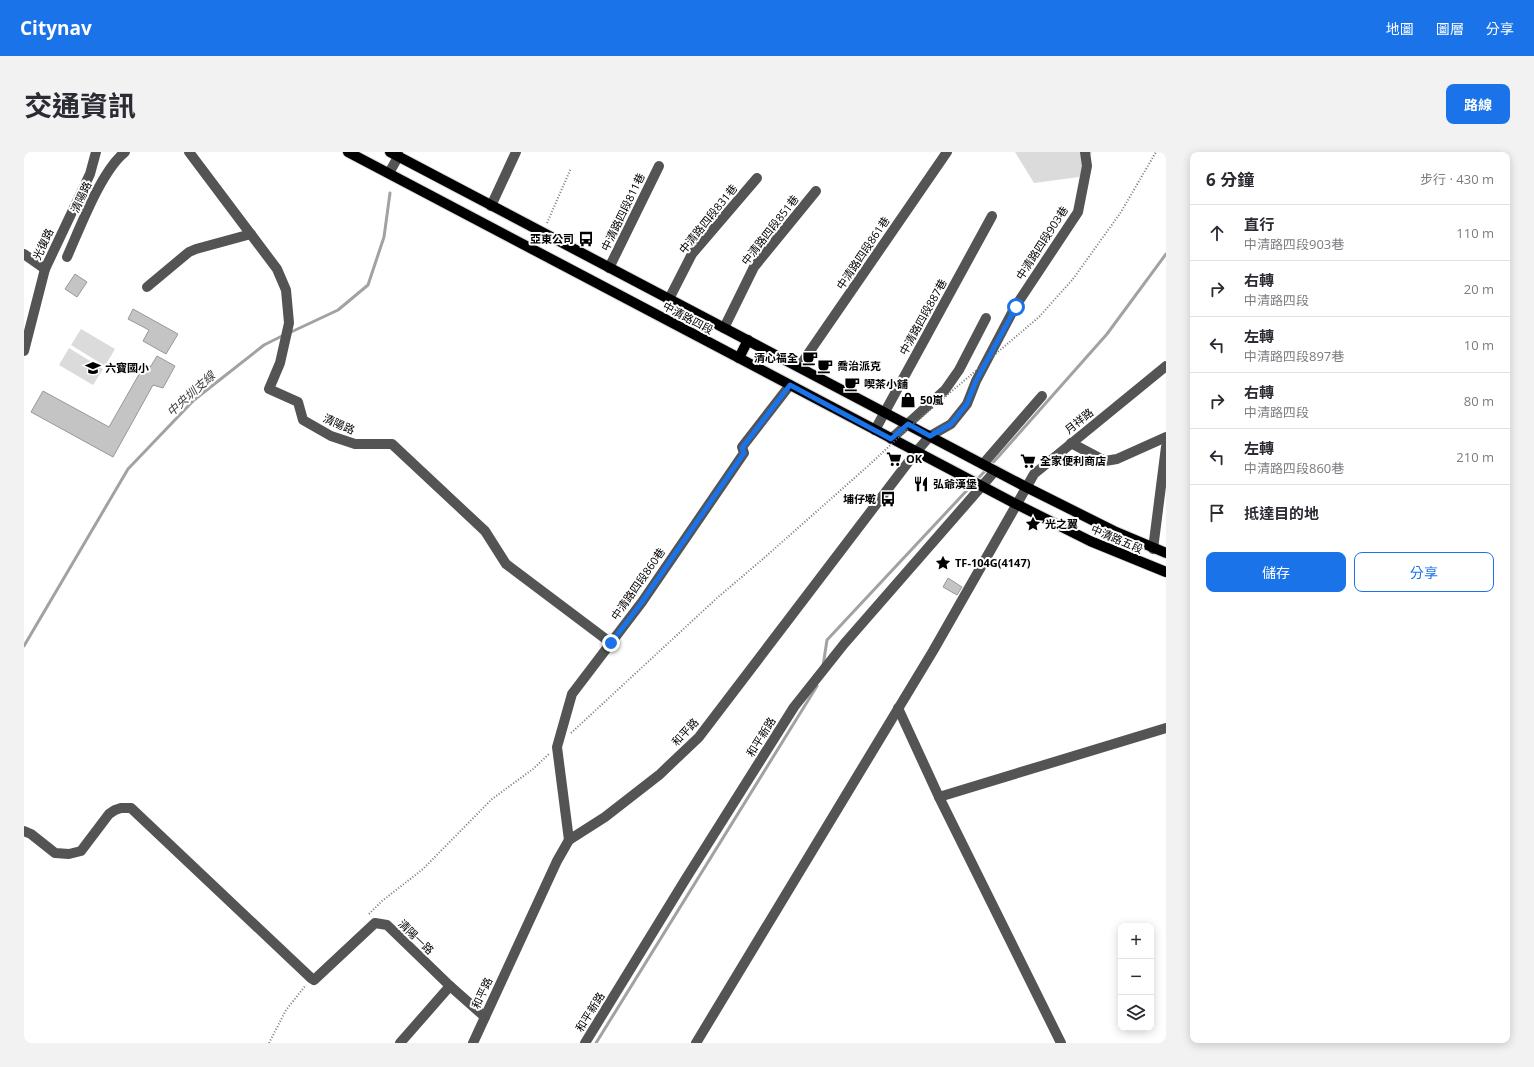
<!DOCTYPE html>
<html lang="zh-TW">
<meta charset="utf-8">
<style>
body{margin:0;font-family:"Open Sans","Noto Sans TC",sans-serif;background:#f2f2f3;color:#2b2b33}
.controls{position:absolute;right:12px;bottom:12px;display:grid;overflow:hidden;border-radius:8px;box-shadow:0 2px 10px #0003}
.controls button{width:36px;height:36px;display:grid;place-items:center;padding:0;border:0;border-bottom:1px solid #e1e1e2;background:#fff;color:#2b2b33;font:20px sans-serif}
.stop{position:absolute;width:12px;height:12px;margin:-9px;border:3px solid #1a73e8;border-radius:50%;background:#fff}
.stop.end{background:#1a73e8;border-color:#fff;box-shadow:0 1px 4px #0008}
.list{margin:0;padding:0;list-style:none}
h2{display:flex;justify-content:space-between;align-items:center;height:52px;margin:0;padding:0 16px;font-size:17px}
h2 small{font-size:13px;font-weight:400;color:#7c7c81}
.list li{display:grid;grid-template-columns:26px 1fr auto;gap:12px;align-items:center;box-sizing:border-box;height:56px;padding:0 16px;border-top:1px solid #e1e1e2}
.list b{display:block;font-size:15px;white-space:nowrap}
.list p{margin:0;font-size:13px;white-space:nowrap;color:#7c7c81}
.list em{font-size:13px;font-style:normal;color:#7c7c81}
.actions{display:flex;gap:8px;padding:12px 16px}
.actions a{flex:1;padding:9px 0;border:1px solid #1a73e8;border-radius:8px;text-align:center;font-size:14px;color:#1a73e8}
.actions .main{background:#1a73e8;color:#fff}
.icon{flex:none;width:22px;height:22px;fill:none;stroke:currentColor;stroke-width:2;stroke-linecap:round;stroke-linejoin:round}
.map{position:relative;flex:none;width:1142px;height:891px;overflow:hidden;border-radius:8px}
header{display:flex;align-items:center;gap:24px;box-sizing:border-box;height:56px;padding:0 20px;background:#1a73e8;color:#fff}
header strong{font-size:19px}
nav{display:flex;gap:22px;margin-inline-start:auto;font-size:14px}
.intro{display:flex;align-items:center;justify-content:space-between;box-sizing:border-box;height:96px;padding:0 24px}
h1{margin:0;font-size:28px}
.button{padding:10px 18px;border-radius:8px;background:#1a73e8;color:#fff;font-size:14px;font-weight:700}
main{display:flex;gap:24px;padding:0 24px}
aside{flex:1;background:#fff;border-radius:8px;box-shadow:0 2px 10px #0003}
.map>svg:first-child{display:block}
</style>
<header>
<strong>Citynav</strong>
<nav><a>地圖</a><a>圖層</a><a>分享</a></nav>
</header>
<div class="intro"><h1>交通資訊</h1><a class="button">路線</a></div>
<main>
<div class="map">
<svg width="1142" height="891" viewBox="0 0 1142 891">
<rect width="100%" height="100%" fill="#fff"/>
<!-- green -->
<g fill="#dbdbdb">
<path d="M991,0h77l-13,25 -45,6z"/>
<path d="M57,177l34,20 -10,17 -34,-21z"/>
<path d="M45,196l34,21 -10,16 -34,-20z"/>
</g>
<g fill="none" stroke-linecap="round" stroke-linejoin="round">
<!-- stream -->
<g stroke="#a2a2a2" stroke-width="3">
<path d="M265,181l49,-23 30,-25 16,-48 6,-44"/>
<path d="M0,494l104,-177 66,-69 70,-55 20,-10"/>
<path d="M799,514l4,-26 172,-184 108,-122 59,-80"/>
<path d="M572,891l221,-357"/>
</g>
</g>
<!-- building -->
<g fill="#c4c4c4" stroke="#989898">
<path d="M51,122l12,8 -10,15 -12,-8z"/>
<path d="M109,157l45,25 -12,20 -23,-13 6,-11 -21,-11z"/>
<path d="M133,204l18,10 -12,22 -10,-3 -40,72 -82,-45 12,-21 66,36 33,-58 9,-3z"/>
<path d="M924,426l14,9 -5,8 -14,-8z"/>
</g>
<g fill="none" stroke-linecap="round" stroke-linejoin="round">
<!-- major casing -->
<g stroke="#dbdbdb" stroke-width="12">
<g id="major">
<path d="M324,0l668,352 74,37 76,31"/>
<path d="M366,0l636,335 88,44 52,22"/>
<path d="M715,206l9,-18"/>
</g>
</g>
<!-- path -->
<g stroke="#767676" stroke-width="2" stroke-dasharray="1 2" stroke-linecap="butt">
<path d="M523,71l24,-55"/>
<path d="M1049,127l48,-67 35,-60"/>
<path d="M547,581l146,-135 47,-40"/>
<path d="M345,762l13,-13 41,-32 69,-70 41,-30 16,-15"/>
<path d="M245,891l17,-33 20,-25"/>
</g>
<!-- minor -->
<g stroke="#545454" stroke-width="10">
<path d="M165,0l88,117 9,21 3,33 -9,40 -11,26 29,13 5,18 28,16 24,8h37l93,87 21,33 105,79"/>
<path d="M365,21l9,-16v-5"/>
<path d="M467,54l25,-54"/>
<path d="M0,102l21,15"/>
<path d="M43,105c13,-29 34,-86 58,-105"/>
<path d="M585,116l50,-102"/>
<path d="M123,135l42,-35 7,-3 55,-15"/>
<path d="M645,147l23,-45 65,-76"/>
<path d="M700,176l30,-61 62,-76"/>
<path d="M0,199l21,-82 45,-95 6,-22"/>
<path d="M775,215l148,-215"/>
<path d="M851,278l117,-214"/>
<path d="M867,287l54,-49 14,-20 27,-52"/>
<path d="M1047,291l34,18 12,-2 49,-22"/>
<path d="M959,312l59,-68"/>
<path d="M1129,397l13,-102"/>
<path d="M874,556l41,89 122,246"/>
<path d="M915,645l227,-69"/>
<path d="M0,679l7,3 24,19 14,1 12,-3 28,-37 6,-4 6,-2h10l180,170 3,2 61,-57 12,2 63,61 35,31"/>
<path d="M545,688l-12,-93 15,-53 70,-92 102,-149 -2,-6 48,-62"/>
<path d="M376,891l50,-57"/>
<path d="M449,891l84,-182 12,-21 36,-23 54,-42 40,-38 217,-285 14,-16 21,-12 16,-20 9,-23 39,-74 63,-95 9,-46 -2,-14"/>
<path d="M561,891l100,-163 109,-173 50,-63 151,-173"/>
<path d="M672,891l237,-392 101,-177 132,-108"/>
</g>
<!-- major -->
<use href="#major" stroke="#000" stroke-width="10"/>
<!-- path-bridge -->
<path stroke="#767676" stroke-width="2" stroke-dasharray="1 2" stroke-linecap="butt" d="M740,406l104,-92 44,-41 127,-108 34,-38"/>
</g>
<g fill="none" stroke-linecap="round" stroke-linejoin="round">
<!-- route -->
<path stroke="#1a73e8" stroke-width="5" d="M587,491l31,-41 102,-149 -2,-5 48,-63 101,54 17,-15 22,12 21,-12 16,-20 9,-23 40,-74"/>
</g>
<!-- icons -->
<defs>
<g id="bus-bare" transform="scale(1.2)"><path d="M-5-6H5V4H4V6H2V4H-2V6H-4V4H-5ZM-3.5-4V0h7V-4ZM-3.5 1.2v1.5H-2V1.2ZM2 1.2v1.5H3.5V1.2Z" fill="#000" stroke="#fff" stroke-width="2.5" paint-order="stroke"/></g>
<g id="cafe-bare" transform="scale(1.2)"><path d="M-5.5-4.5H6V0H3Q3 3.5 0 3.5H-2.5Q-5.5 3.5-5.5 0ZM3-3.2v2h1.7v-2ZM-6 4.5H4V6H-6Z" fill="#000" stroke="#fff" stroke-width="2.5" paint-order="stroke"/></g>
<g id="school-bare" transform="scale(1.2)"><path d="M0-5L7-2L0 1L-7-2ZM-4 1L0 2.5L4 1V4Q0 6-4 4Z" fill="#000" stroke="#fff" stroke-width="2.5" paint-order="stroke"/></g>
<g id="shop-bare" transform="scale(1.2)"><path d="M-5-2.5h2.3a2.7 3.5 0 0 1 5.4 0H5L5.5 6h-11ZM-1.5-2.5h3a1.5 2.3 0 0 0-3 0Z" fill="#000" stroke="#fff" stroke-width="2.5" paint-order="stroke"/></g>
<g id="supermarket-bare" transform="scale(1.2)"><path d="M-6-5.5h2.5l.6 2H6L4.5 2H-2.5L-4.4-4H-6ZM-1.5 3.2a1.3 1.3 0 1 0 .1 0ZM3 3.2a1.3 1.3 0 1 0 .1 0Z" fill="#000" stroke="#fff" stroke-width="2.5" paint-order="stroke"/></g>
<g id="restaurant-bare" transform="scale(1.2)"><path d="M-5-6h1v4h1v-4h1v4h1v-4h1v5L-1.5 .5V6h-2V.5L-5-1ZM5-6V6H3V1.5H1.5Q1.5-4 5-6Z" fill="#000" stroke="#fff" stroke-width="2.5" paint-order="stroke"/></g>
<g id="sight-bare" transform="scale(1.2)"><path d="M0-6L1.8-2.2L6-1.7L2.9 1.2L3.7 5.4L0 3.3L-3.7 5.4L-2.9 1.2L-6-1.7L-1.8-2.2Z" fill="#000" stroke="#fff" stroke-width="2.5" paint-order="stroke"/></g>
</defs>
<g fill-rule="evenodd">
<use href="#bus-bare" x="562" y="87"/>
<use href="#cafe-bare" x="786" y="206"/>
<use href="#cafe-bare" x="801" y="214"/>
<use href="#school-bare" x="69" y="216"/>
<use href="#cafe-bare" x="828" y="232"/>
<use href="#shop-bare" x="884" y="248"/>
<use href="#supermarket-bare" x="870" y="307"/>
<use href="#supermarket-bare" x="1004" y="309"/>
<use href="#restaurant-bare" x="897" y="332"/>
<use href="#bus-bare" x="864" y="347"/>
<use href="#sight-bare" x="1009" y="372"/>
<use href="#sight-bare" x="919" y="411"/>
</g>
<g text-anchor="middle" stroke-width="4" stroke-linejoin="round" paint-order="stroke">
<!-- street labels -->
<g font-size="11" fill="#000" stroke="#fff">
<text transform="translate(57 45) rotate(-65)" y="4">清陽路</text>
<text transform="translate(599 60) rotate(-64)" y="4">中清路四段811巷</text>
<text transform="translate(684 67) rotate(-51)" y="4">中清路四段831巷</text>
<text transform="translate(746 78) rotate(-52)" y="4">中清路四段851巷</text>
<text transform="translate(1018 91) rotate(-57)" y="4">中清路四段903巷</text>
<text transform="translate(19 92) rotate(-65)" y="4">光復路</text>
<text transform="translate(839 101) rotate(-56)" y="4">中清路四段861巷</text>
<text transform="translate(899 165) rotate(-61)" y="4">中清路四段887巷</text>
<text transform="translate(664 166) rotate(28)" y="4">中清路四段</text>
<text transform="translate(1055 269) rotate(-39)" y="4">月祥路</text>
<text transform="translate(315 272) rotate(24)" y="4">清陽路</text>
<text transform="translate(1093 387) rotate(23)" y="4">中清路五段</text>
<text transform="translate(614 432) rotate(-55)" y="4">中清路四段860巷</text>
<text transform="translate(661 580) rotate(-47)" y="4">和平路</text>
<text transform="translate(737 585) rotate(-58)" y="4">和平新路</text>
<text transform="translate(392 785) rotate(44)" y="4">清陽一路</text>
<text transform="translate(458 841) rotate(-65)" y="4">和平路</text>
<text transform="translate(566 860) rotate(-58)" y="4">和平新路</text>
</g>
<!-- poi labels -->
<g font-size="11" font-weight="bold" fill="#000" stroke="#fff" text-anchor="start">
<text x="550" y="91" text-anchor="end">亞東公司</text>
<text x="774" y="210" text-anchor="end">清心福全</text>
<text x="813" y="218">喬治派克</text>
<text x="81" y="220">六寶國小</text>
<text x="840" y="236">喫茶小舖</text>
<text x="896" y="252">50嵐</text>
<text x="882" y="311">OK</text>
<text x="1016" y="313">全家便利商店</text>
<text x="909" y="336">弘爺漢堡</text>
<text x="852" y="351" text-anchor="end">埔仔墘</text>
<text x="1021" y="376">光之翼</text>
<text x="931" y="415">TF-104G(4147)</text>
</g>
<!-- water labels -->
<g font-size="12" font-style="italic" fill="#434343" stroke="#fff">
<text transform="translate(167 242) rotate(-42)" y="4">中央圳支線</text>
</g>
</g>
</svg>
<div class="controls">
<button>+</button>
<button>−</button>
<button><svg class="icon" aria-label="layers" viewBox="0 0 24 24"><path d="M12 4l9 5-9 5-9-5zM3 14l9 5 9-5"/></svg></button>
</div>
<div class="stop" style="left:992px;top:155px"></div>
<div class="stop end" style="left:587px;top:491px"></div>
</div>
<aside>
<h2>6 分鐘<small>步行 · 430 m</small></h2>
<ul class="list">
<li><svg class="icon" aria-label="ahead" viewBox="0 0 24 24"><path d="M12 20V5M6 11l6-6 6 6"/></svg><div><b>直行</b><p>中清路四段903巷</p></div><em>110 m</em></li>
<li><svg class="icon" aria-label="right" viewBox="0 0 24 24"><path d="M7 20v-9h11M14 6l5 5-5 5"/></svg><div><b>右轉</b><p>中清路四段</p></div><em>20 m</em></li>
<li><svg class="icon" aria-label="left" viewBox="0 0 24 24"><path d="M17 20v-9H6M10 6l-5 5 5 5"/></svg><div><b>左轉</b><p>中清路四段897巷</p></div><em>10 m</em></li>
<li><svg class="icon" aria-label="right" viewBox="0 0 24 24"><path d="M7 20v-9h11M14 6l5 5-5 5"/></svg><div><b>右轉</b><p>中清路四段</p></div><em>80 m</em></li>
<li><svg class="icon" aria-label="left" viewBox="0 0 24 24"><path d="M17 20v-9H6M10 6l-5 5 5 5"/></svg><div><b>左轉</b><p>中清路四段860巷</p></div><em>210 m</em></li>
<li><svg class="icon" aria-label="arrive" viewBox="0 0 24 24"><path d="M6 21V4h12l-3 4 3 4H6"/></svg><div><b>抵達目的地</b></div></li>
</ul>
<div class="actions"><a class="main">儲存</a><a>分享</a></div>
</aside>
</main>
